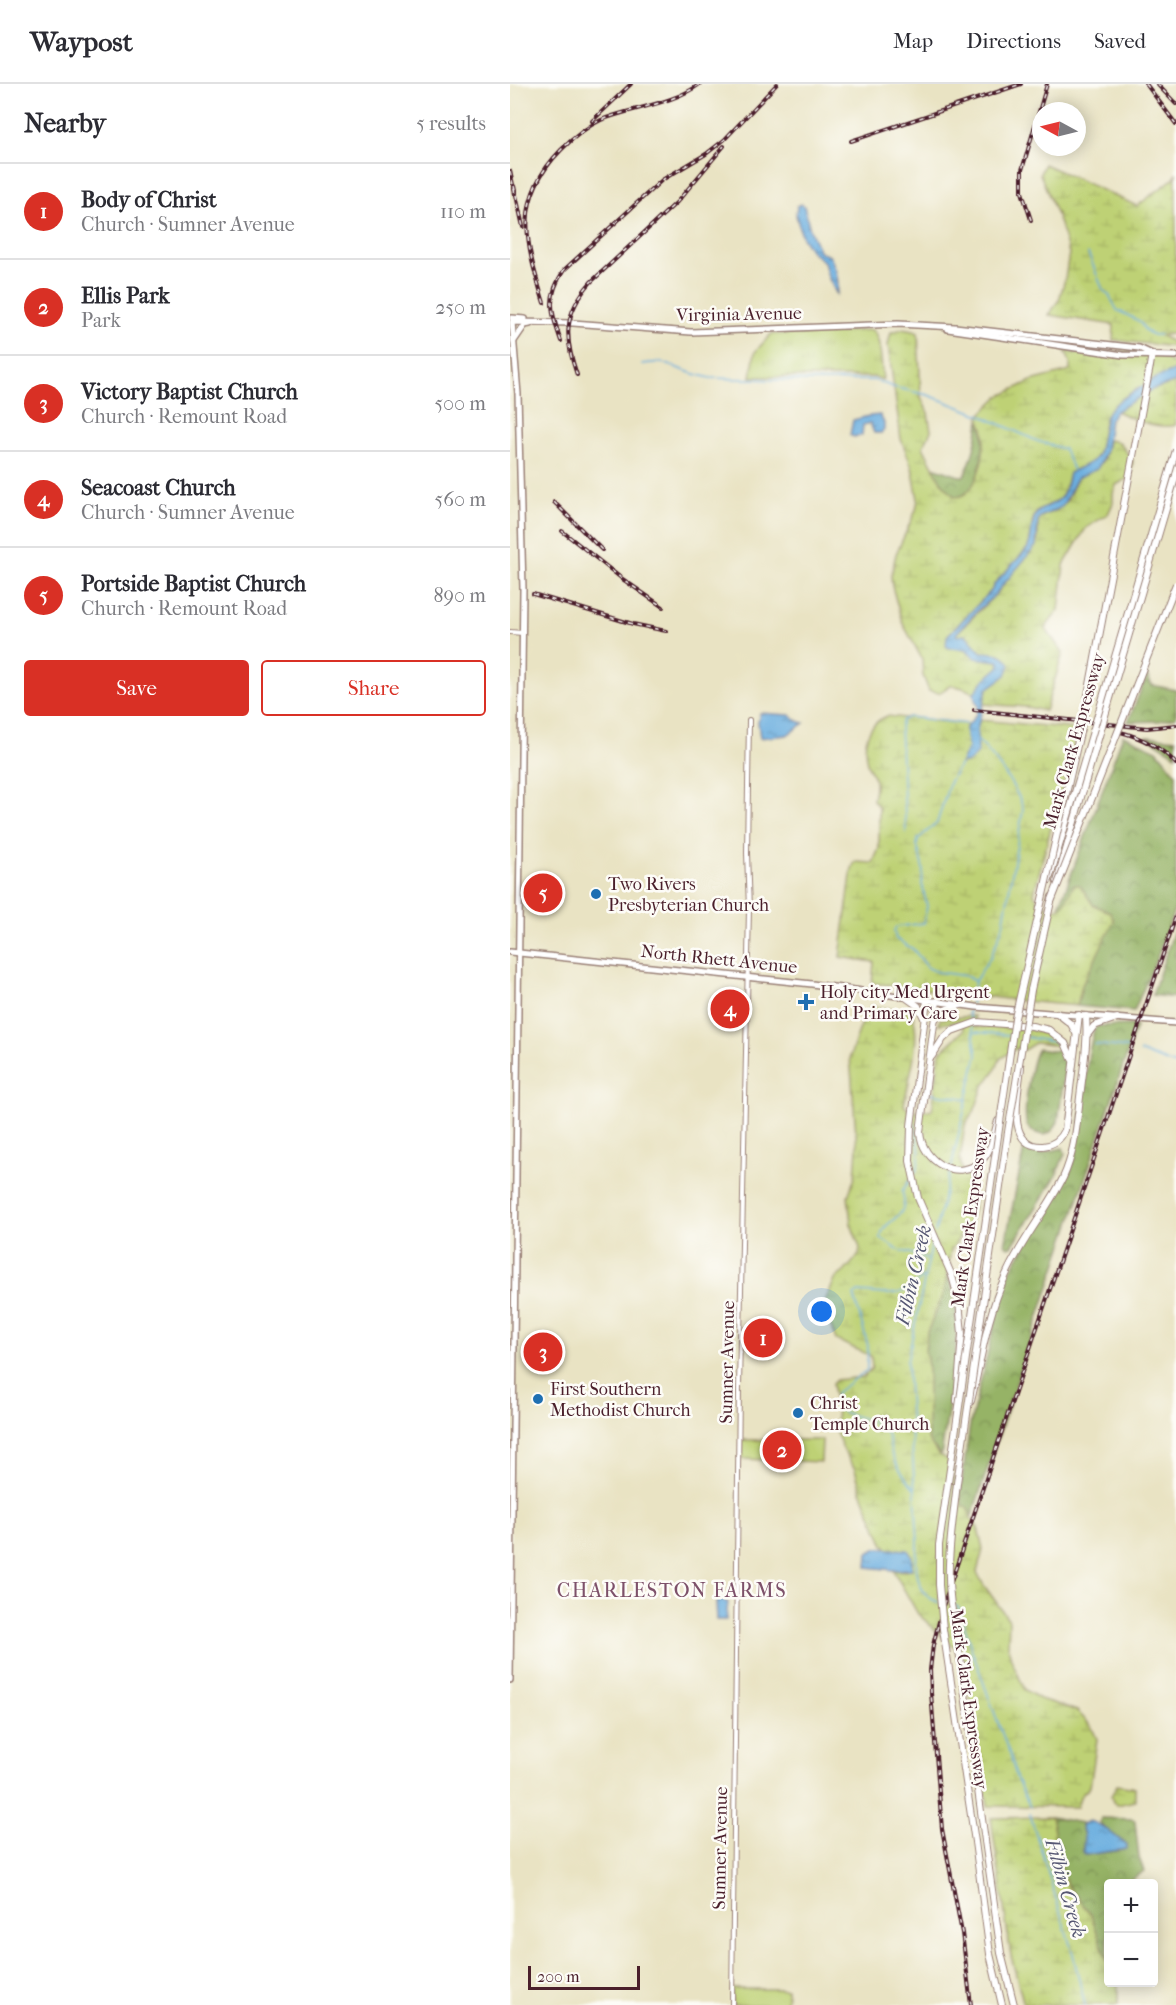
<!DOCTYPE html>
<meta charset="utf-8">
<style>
body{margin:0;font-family:"IM FELL French Canon",serif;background:#f2f2f3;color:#2b2b33}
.controls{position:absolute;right:18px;bottom:18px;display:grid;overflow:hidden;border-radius:6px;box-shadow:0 3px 15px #0003}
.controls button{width:54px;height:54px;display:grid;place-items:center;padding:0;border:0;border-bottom:2px solid #e1e1e2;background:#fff;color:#2b2b33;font:30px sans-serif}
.compass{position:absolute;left:522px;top:18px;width:54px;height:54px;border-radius:50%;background:#fff;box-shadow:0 3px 15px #0003;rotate:277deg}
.scale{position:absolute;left:18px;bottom:15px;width:112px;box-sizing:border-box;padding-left:6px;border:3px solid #4a1f2b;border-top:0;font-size:16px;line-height:21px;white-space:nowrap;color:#4a1f2b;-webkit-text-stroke:4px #fdfcf7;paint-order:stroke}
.you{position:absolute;left:312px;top:1228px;width:21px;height:21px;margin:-15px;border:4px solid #fff;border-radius:50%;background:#1a73e8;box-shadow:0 0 0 9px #1a73e833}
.badge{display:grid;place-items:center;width:39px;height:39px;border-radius:50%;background:#d93025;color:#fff;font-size:20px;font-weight:700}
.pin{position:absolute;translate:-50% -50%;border:3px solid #fff;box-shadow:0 2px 6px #0006}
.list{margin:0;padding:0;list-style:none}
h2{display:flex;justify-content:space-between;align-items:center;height:78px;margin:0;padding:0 24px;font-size:26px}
h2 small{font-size:20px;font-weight:400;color:#7c7c81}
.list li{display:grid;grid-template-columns:39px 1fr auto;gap:18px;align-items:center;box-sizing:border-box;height:96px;padding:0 24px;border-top:2px solid #e1e1e2}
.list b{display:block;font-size:22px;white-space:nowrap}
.list p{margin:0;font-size:20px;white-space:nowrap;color:#7c7c81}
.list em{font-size:20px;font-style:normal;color:#7c7c81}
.actions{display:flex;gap:12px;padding:18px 24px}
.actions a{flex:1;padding:14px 0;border:2px solid #d93025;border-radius:6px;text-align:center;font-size:21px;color:#d93025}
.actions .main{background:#d93025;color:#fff}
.map{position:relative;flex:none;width:666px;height:1921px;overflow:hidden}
header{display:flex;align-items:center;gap:36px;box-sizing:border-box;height:84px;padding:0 30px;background:#fff;border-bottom:2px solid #e1e1e2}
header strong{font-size:28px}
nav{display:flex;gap:33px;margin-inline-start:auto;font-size:21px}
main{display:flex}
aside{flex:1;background:#fff}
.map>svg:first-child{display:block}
</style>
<header>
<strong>Waypost</strong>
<nav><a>Map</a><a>Directions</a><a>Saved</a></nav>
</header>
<main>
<aside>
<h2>Nearby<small>5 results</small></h2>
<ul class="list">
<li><span class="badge">1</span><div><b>Body of Christ</b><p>Church · Sumner Avenue</p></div><em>110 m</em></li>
<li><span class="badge">2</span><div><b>Ellis Park</b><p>Park</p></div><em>250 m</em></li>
<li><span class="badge">3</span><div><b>Victory Baptist Church</b><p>Church · Remount Road</p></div><em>500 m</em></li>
<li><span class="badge">4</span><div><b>Seacoast Church</b><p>Church · Sumner Avenue</p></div><em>560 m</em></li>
<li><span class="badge">5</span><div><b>Portside Baptist Church</b><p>Church · Remount Road</p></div><em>890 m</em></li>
</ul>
<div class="actions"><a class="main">Save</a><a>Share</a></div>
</aside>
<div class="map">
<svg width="666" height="1921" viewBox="0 0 666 1921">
<defs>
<pattern id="grass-tufts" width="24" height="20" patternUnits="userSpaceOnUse" patternTransform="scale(1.5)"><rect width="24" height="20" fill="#bed174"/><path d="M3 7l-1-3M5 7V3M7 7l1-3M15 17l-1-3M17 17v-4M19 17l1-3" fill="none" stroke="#a5b365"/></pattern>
<pattern id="forest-crowns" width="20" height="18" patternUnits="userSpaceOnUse" patternTransform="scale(1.5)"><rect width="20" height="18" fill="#96b366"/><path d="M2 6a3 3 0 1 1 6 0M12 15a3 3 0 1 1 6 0" fill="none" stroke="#7c9154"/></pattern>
<pattern id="wetland-marsh" width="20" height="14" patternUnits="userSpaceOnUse" patternTransform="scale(1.5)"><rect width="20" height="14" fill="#bed174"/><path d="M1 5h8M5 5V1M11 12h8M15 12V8" fill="none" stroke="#a5b365"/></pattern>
<pattern id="water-ripples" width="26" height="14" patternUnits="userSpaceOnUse" patternTransform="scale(1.5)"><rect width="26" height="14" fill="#6aaedf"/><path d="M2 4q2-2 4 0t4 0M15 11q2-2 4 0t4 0" fill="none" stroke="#598db5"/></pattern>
</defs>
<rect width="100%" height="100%" fill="#fdfcf7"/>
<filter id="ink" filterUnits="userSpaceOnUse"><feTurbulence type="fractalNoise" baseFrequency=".0167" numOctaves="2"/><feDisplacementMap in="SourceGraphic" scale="12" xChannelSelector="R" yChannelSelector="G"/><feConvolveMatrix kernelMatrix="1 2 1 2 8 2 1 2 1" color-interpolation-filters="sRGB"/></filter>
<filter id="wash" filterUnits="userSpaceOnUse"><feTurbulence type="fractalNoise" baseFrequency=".008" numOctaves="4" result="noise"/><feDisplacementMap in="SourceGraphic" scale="24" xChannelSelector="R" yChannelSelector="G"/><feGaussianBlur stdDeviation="1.35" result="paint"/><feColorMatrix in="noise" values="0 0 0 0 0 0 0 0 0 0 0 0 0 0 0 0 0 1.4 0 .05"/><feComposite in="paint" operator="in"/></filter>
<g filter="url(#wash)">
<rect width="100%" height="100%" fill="#e9e3c3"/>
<!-- grass -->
<path fill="url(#grass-tufts)" stroke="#847850" stroke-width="1.5" d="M359,246h4c9,13 8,35 10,50l-8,-3h-124l4,-25 16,-18h37z"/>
<!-- forest -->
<g fill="url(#forest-crowns)" stroke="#706948" stroke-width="1.5">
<path d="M469,337c10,13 1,56 -8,68 -4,6 -10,8 -16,8l-14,-15 -8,-15 26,9h5c9,-17 13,-36 15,-55z"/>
<path d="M637,591l5,10 24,5v27l-17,4 -31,1z"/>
<path d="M613,651l34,15 19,24v131l-18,50 -24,56 -57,-5 5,-21 16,-32 12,-41 -17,-7 -9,-14 -10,-6 -11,21 -4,1z"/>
<path d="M636,652l30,3v16z"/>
<path d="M666,841v73l-24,-3z"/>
<path d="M622,941l4,2 -165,491 -3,-11 -5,-1 -3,-12 10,-69 30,-123 10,-31 61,-101 6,-21 12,-97 5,-22 4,-4z"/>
<path d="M528,965l14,2 12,-2 3,2 -9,71 -6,9 -7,4c-6,-1 -13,-2 -17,-8 -7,-9 3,-70 10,-78z"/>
<path d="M553,1064l2,5 -9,23 -44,70 -4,1 -3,-3 19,-95 19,4z"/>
<path d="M437,1191c22,38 0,137 -6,181l-13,-16v-74l-3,-16 2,-18 17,-39z"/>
<path d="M541,1733l31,6 -1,2 3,11 -1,15 3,4 37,-5 4,-5 -18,-13 -9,-9 1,-5 32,1 2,3 4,36 5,13 -18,12 -18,1v79l-17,-48 -24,-30 -4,-9z"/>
</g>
<!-- wetland -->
<g fill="url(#wetland-marsh)" stroke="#847850" stroke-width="1.5">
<path d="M534,80l93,42 37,-28 2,-6v161l-15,3 12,6 3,5 -63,-7 1,-15 -65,-10 10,-15 6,-21 4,-26 -12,-38 -17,-41z"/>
<path d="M392,245l16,3 3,65 7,16 3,18 -8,16 18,35 14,15c23,0 30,-45 29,-63 0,-7 -4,-11 -5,-18l19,-19 33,-16 39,-10v-9l-5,-11 32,5 32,-6 9,3h17l21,12 -1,7c-18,5 -62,27 -69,44 -6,14 -2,32 -13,45 -5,6 -14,5 -20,10 -8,5 -6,17 -11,25 -6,9 -20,9 -26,17 -7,9 -3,26 -9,36l-32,34 -4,8 -44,45 2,12 17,1 9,9 23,3 2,3 -1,3 -15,13 -10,13 -11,-5 -12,-3 -12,8 -10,-2 -6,-15 -1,-17 -20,-37 -10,-36 -1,-10 5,-22 20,-44 2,-11 -6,-32 -11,-28 -13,-94 3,-13z"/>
<path d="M666,298v43c-19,5 -43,-6 -60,-14l35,-21z"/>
<path d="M598,356l11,2 14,19 -3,16 -14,8 -3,9v9l-5,11 -22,14 -11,18 -11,19 -5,45 -14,18 18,25 -18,58 -18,-4 -44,-3 4,-15 19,-14 -6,-21 -19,-2 -17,-17 -7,2 -1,-3 43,-43 39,-51v-19l2,-4 17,-7 10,-9 10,-23c23,-12 27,-10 31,-38z"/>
<path d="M377,632l18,2 4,-1 59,7 -3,5 4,19 -3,3 12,-4 -2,-9 3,-18 99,9c-14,55 -31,109 -44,165l4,7 16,8 9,-3 11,-21h6l13,20 17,7 4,9 -32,64 -5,21 -53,-5 -152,-18 2,-21 -34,-5 12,-89 3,-6 18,1 6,-15v-40l-6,-8c1,-6 3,-14 2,-19 -2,-6 -6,-12 -8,-18 -5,-20 0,-39 20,-47z"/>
<path d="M361,922l41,6c10,29 -3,64 -8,93l6,7 22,-2 8,-58 24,-22 -3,-8 -22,2 1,-5 34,-3 2,11c29,0 60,-1 85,14l-1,5 -25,-3 -11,7 -9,-1 -15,10 -4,10 -13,18 -9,25 -9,13 -5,34 2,10 12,16 1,17 -5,20 -19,28 -7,43 -17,39 -2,18 3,16v73l9,14 13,8 13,45 5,1 3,11 7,10 5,22 -6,22 6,12 26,36 -1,26 3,13 14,31 15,9 37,12 14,15 6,13 -7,48 -10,10 -3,10 -89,-1 -25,-151 -45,-41 -25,-44 14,1 1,-21 -20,-1 -5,-6 -22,-52 -6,-22 -11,-18 -9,-21 2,-21 -5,-25 4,-4 27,-3 9,-9 -1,-12 -35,-16 -10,-27 -1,-12 11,-23 8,-6 15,-17 1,-7 -9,-24 -3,-28 7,-19 2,-30 -7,-91 11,-31z"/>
<path d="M607,1701l18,3v13l-18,4 -4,-3 -2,-6z"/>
<path d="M541,1733l12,59 4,9 24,30 17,48v19l10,1v22h-94l-13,-49 -20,-138z"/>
</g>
<!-- green -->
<g fill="#bed174" stroke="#847850" stroke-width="1.5">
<path d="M232,1356h80l-1,22 -79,-3z"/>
<path d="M222,1905h55l-1,16h-54z"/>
</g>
<!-- water -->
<g fill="url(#water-ripples)" stroke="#5a6685" stroke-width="1.5">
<path d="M291,120l3,2 6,24 10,22 10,4c6,13 10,25 7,39l-9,-18 -4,-15 -14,-12 -8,-13 -6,-22 1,-9z"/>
<path d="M666,286v12l-25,8 -35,21 -6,8 -4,31 -5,12 -4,7 -20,9 -15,29 -22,10 -2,4 -2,25 -44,52 -13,11 -23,25 1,2 9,-1 15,17c11,1 25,0 29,13l-4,10 -19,14 -10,41 1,23 -9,9 -9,2 8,-16 -3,-19c7,-10 11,-9 13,-23l-3,-6 -1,-7 10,-13 15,-13 1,-3 -2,-3 -23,-3 -9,-9 -17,-1 -3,-2 1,-10 44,-45 4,-8 32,-34c6,-10 3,-23 8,-33 4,-10 21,-10 27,-20 5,-7 5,-16 7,-23l24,-12 5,-7 8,-38 3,-6 11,-10 36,-22z"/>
<path d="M370,331l4,8v7l-3,3h-7l-4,-10 -7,2 -1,10 -8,2 -4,-2 3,-15 16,-4z"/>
<path d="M250,629l30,2 8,6 6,2 -17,12 -27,3 -2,-16z"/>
<path d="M367,1464l31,2 4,7v12l-19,1 -26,-3 1,-14z"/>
<path d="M209,1516l9,2 -2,18h-9l-1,-18z"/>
<path d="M579,1737c15,3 25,15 38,24v4l-42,6 -2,-4 1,-16 -3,-10z"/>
</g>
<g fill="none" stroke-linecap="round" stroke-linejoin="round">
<!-- stream -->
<g stroke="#6aaedf" stroke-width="1.5">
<path d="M578,169l15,37 6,5 8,15 22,11 6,9 8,5h7"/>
<path d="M132,280l19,-2 30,11 19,5 101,3 64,-1 18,7 35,8 52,20 57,26 27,8 9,21"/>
<path d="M450,680l-10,17 -13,42 -19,16 -1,6 6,24 -1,15 5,22 -3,17 -28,4 -2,4 2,8 17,10 15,19 10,4 28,4 8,5"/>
<path d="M396,749l-6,-106 2,-7 7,-3 59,7"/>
<path d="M461,920l4,-23 16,-25 12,-30 20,-116c-3,-19 -32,-58 -47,-71"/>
<path d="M460,925l-2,4 3,8"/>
<path d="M465,948l34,3"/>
<path d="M515,953l35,6"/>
<path d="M584,960l33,4"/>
<path d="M630,968l36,13"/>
<path d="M419,1008c12,4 24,4 38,7"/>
<path d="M404,1039c4,17 9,34 1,51"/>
<path d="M441,1084l26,-113 -5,-29"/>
<path d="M400,1096l-8,11c10,30 -20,26 -21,47l15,11 27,8 4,3"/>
<path d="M425,1148l15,-60"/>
<path d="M423,1155l-26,123 11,181c-4,20 -3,53 21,59"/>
<path d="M404,1404c-8,-9 -16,-20 -21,-31 -5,-11 -2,-22 -11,-30 -18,-15 -53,-6 -45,-35l30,-22 1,-24 -14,-51 4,-3c30,1 41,9 65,-15"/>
<path d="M443,1520l6,4 13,43 39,107 6,22 13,27"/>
<path d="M520,1730l43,140 12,51"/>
</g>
</g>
</g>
<g filter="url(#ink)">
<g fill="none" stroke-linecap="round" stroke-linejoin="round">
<!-- minor casing -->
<g stroke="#9a8177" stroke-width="6">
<g id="minor">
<path d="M0,548l13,1"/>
<path d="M222,1921l7,-618 10,-478 -2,-56 2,-133"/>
</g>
</g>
<!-- major casing -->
<g stroke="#9a8177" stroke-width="8">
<g id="major">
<path d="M2,234l13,1"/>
<path d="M438,245l175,26 53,1"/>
<path d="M4,257l11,-16 5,-1"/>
<path d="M0,868l302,32 164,23 200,16"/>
<path d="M0,1596l13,-1091 -5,-195 -6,-72 61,1 118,9 207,-8 57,3 184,21 13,6"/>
</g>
</g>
<!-- highway casing -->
<g stroke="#9a8177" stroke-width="8">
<g id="highway">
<path d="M640,282l2,-12"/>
<path d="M539,796l27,-91"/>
<path d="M547,798l26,-92"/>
<path d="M521,906l21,-93"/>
<path d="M394,912l14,10 6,12"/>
<path d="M417,916l-16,126 -1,35 8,37 34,78 7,25 3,33 -5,67"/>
<path d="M427,917l-17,131c2,30 38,51 62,28 10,-10 12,-26 16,-39"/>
<path d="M547,929l14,11 5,9"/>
<path d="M426,934l5,-7 20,-6"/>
<path d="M578,950l6,-8 23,-8"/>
<path d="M422,972l11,-17 9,-8 25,-9 55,4 17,4 16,13 7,16"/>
<path d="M511,983c-2,24 -17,81 22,79 10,-1 18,-7 22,-16l14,-115"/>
<path d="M461,1317c10,-41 16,-85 34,-124 15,-35 41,-65 58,-99 13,-28 14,-59 18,-89 3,-25 7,-49 5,-73"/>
<path d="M475,1757l16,112 13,52"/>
<path d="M465,1758l15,112 12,51"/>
</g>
</g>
<!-- minor -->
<use href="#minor" stroke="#fff" stroke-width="4"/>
<!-- major -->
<use href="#major" stroke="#fff" stroke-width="5"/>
<!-- highway -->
<use href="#highway" stroke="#fff" stroke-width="6"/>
<!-- rail casing -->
<g stroke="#4a1f2b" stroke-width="4">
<g id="rail">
<path d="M636,0l30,40"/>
<path d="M647,0l19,20"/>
<path d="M82,37l39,-37"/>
<path d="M341,57l170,-57"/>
<path d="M0,87l5,23"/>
<path d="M4,102l9,41"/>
<path d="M521,136l-9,-28v-22l25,-86"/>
<path d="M34,219c-18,-59 -32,-103 17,-153 12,-12 25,-23 40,-30 33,-13 70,-15 99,-36"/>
<path d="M51,257c-10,-29 -15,-44 3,-71l98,-90 44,-26 18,-14 53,-56"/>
<path d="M67,291c-13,-37 -14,-61 14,-93l86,-80 47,-56"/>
<path d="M44,418l48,48"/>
<path d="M52,447l59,47 42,29"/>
<path d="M23,510l100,30 33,7"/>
<path d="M464,626l173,18 29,-3"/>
<path d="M607,647c23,6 44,15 59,33"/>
<path d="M461,1921l-9,-72 -20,-104 -11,-136 -1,-23 3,-25 10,-39 233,-690"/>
</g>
</g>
<!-- rail -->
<use href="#rail" stroke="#fdfcf7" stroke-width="1.5" stroke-dasharray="4.5" stroke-linecap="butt"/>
<!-- highway-bridge casing -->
<g stroke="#9a8177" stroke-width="8" stroke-linecap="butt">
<g id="highway-bridge">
<path d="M566,705l100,-339"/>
<path d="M573,706l93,-315"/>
<path d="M541,818l125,-318"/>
<path d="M475,1757l-29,-213c-14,-48 -4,-96 1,-145l51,-351 23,-142"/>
<path d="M465,1758l-32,-213 -4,-44v-40l76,-527 71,-312 64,-340"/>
</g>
</g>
<!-- highway-bridge -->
<use href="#highway-bridge" stroke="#fff" stroke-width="6"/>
</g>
</g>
<!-- markers -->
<g fill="#1f6fb2" stroke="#fdfcf7" stroke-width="2">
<circle cx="86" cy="810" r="6"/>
<path d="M293 909h6v6h6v6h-6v6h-6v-6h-6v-6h6z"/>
<circle cx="28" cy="1315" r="6"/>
<circle cx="288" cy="1329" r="6"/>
</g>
<g text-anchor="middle" stroke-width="5" stroke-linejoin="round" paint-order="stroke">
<!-- street labels -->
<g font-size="18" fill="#4a1f2b" stroke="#fdfcf7">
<text transform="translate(229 230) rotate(-1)" y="6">Virginia Avenue</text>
<text transform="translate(564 657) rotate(-74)" y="6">Mark Clark Expressway</text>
<text transform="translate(209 875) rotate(6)" y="6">North Rhett Avenue</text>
<text transform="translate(460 1133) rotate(-82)" y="6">Mark Clark Expressway</text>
<text transform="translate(217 1278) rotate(-89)" y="6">Sumner Avenue</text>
<text transform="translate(459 1615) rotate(82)" y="6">Mark Clark Expressway</text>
<text transform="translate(210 1764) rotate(-89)" y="6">Sumner Avenue</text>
</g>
<!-- poi labels -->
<g font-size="18" fill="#4a1f2b" stroke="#fdfcf7" text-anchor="start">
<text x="98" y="806">Two Rivers<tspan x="98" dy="21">Presbyterian Church</tspan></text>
<text x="310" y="914">Holy city Med Urgent<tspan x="310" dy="21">and Primary Care</tspan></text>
<text x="40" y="1311">First Southern<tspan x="40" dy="21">Methodist Church</tspan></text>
<text x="300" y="1325">Christ<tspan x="300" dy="21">Temple Church</tspan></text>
</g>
<!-- water labels -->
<g font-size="20" font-style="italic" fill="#575873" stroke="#fdfcf7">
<text transform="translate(403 1191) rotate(-77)" y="7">Filbin Creek</text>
<text transform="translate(556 1804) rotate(74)" y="7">Filbin Creek</text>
</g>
<!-- neighbourhood labels -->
<g font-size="20" letter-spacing="1.5" fill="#7d516a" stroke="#fdfcf7">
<text x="162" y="1513">CHARLESTON FARMS</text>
</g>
</g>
</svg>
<div class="controls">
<button>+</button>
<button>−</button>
</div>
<svg class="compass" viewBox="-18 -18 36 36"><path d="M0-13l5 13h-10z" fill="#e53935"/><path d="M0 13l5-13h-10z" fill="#7c7c81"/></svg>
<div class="scale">200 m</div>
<div class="you"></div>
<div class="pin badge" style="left:253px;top:1254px">1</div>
<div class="pin badge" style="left:272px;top:1366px">2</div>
<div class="pin badge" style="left:33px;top:1268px">3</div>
<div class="pin badge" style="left:220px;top:925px">4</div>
<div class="pin badge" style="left:33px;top:809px">5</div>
</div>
</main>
